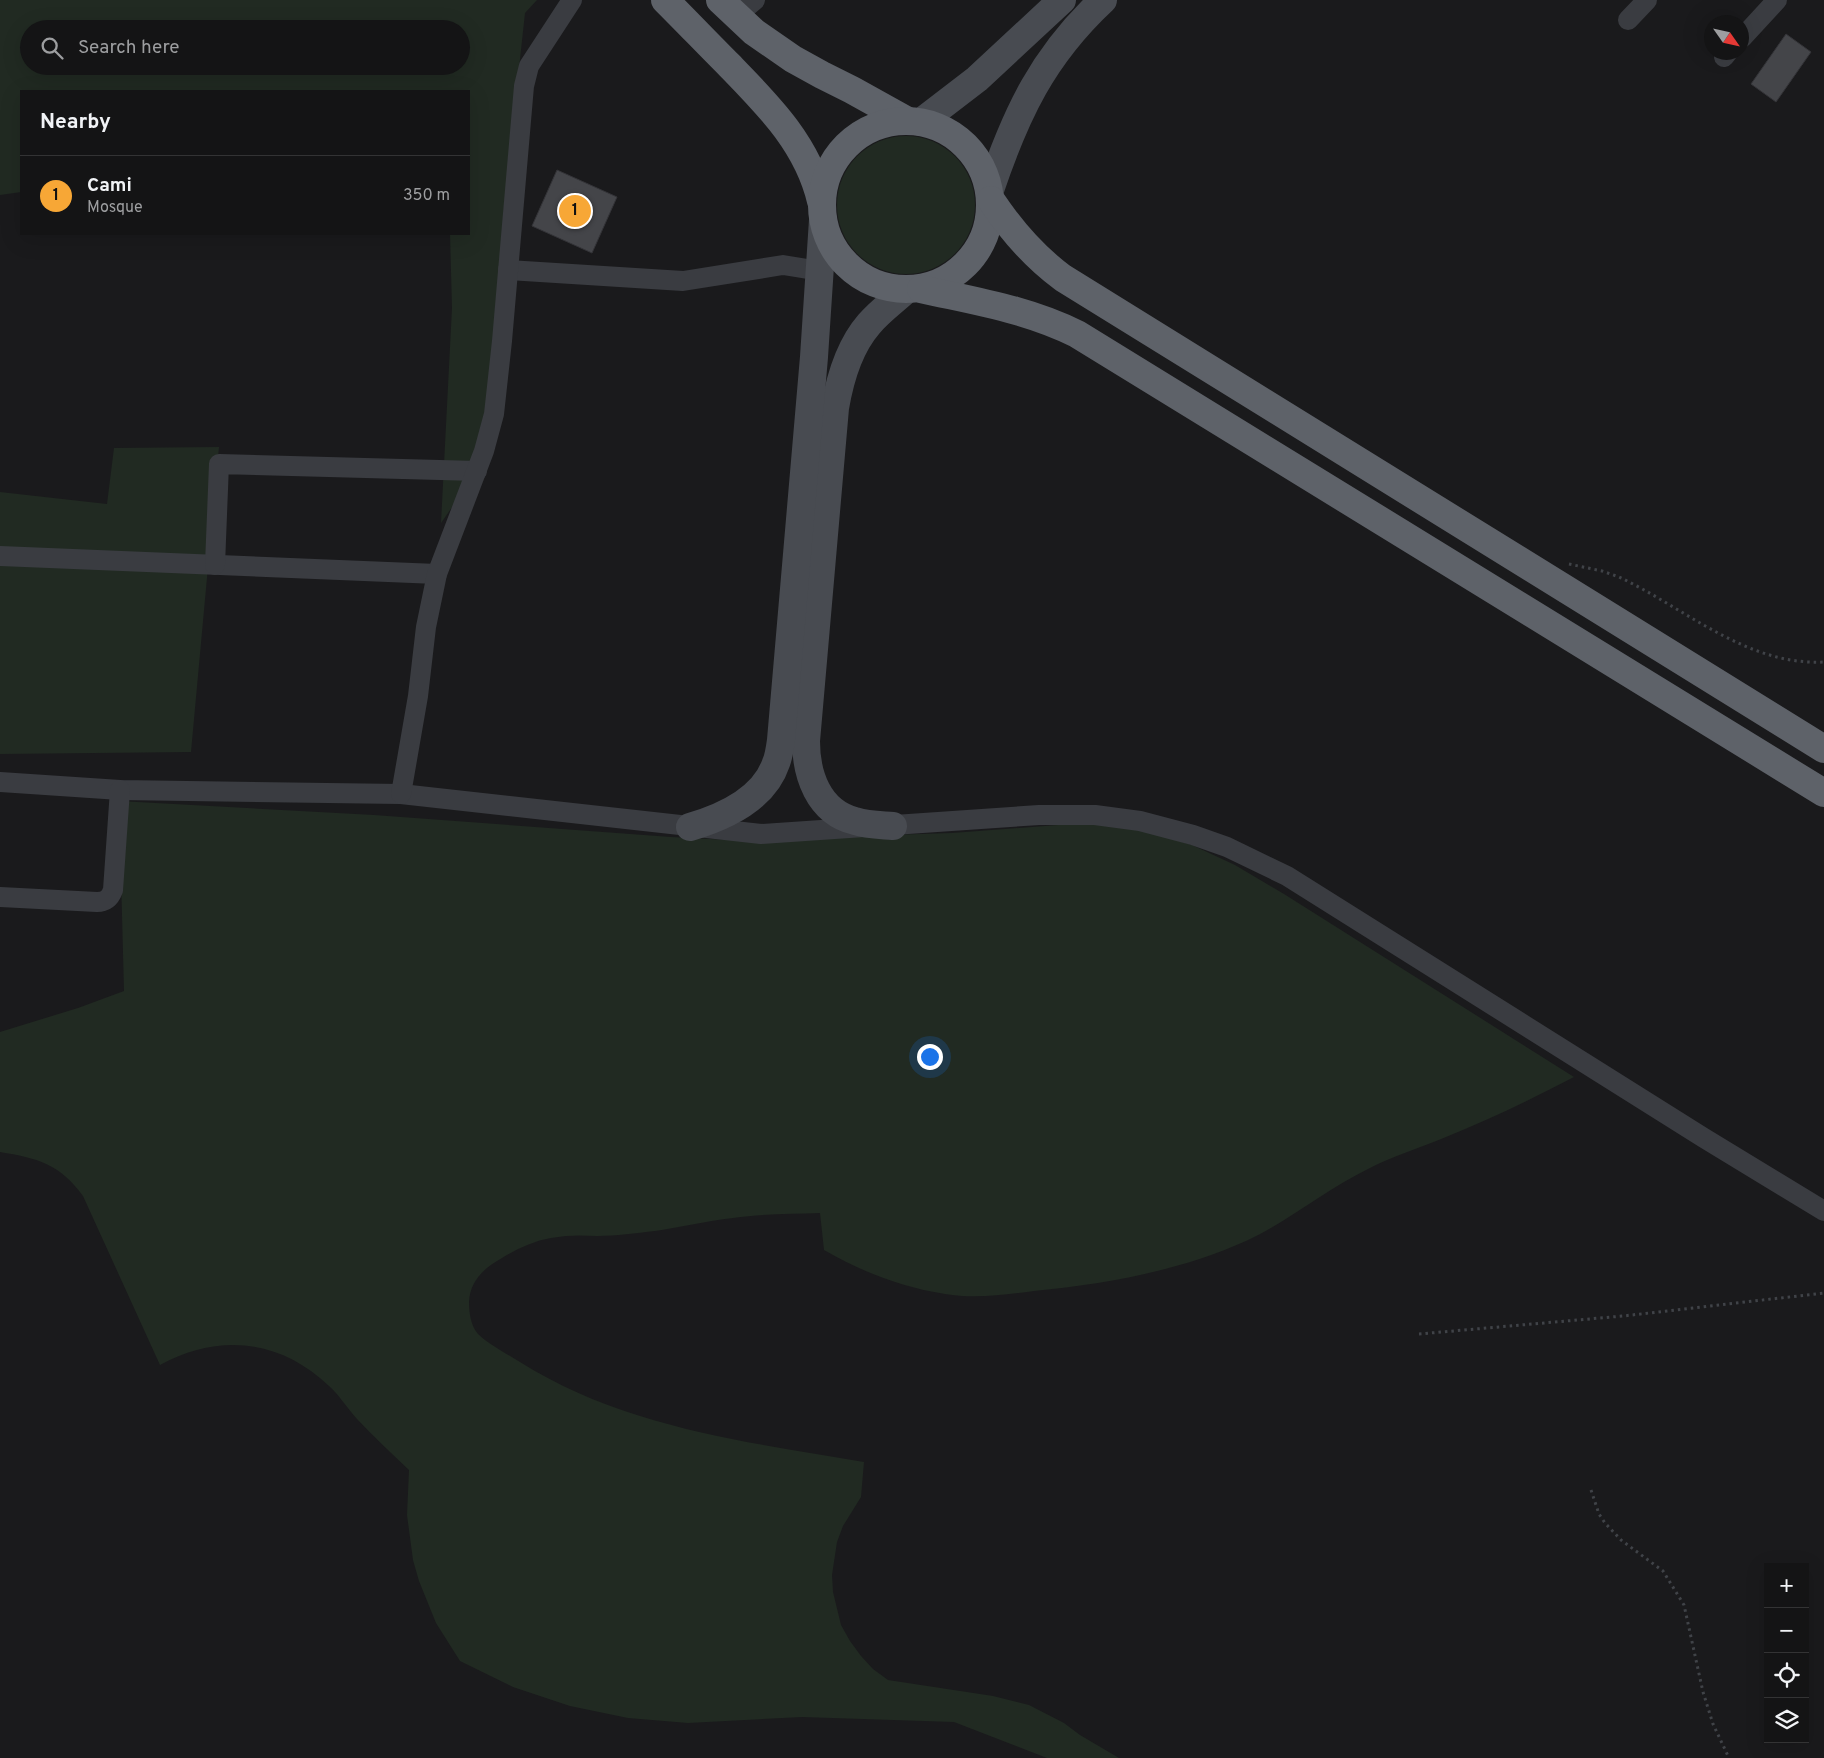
<!DOCTYPE html>
<meta charset="utf-8">
<style>
body{margin:0;font-family:Overpass,sans-serif;background:#1d1d1e;color:#f1f3f6}
.controls{position:absolute;right:15px;bottom:15px;display:grid;overflow:hidden;border-radius:0px;box-shadow:0 5px 20px #0002}
.controls button{width:45px;height:45px;display:grid;place-items:center;padding:0;border:0;border-bottom:1px solid #333334;background:#141415;color:#f1f3f6;font:25px sans-serif}
.compass{position:absolute;left:1704px;top:15px;width:45px;height:45px;border-radius:50%;background:#141415;box-shadow:0 5px 20px #0002;rotate:124deg}
.you{position:absolute;left:929px;top:1056px;width:18px;height:18px;margin:-12px;border:4px solid #fff;border-radius:50%;background:#1a73e8;box-shadow:0 0 0 8px #1a73e833}
.badge{display:grid;place-items:center;width:32px;height:32px;border-radius:50%;background:#f7a736;color:#111;font-size:16px;font-weight:700}
.pin{position:absolute;translate:-50% -50%;border:2px solid #fff;box-shadow:0 1px 5px #0006}
.list{margin:0;padding:0;list-style:none}
h2{display:flex;justify-content:space-between;align-items:center;height:65px;margin:0;padding:0 20px;font-size:21px}
h2 small{font-size:16px;font-weight:400;color:#9d9ea0}
.list li{display:grid;grid-template-columns:32px 1fr auto;gap:15px;align-items:center;box-sizing:border-box;height:80px;padding:0 20px;border-top:1px solid #333334}
.list b{display:block;font-size:19px;white-space:nowrap}
.list p{margin:0;font-size:16px;white-space:nowrap;color:#9d9ea0}
.list em{font-size:16px;font-style:normal;color:#9d9ea0}
.icon{flex:none;width:28px;height:28px;fill:none;stroke:currentColor;stroke-width:2;stroke-linecap:round;stroke-linejoin:round}
.map{position:relative;flex:none;width:1824px;height:1758px;overflow:hidden}
.search{position:absolute;background:#141415;box-shadow:0 5px 20px #0002;left:20px;top:20px;width:450px;height:55px;display:flex;align-items:center;gap:12px;box-sizing:border-box;padding:0 18px;border-radius:28px;color:#9d9ea0;font-size:19px}
.panel{position:absolute;background:#141415;box-shadow:0 5px 20px #0002;left:20px;top:90px;width:450px;height:145px;border-radius:0px}
.map>svg:first-child{display:block}
</style>
<div class="map">
<svg width="1824" height="1758" viewBox="0 0 1824 1758">
<rect width="100%" height="100%" fill="#1a1a1c"/>
<!-- green -->
<g fill="#212a22" fill-rule="evenodd">
<path d="M0,0h537l-12,13 -21,194 -11,203 -38,93 -14,20 11,-215 -2,-74h19v-143h-448v101l-21,3zM29,29h432v37h-432z"/>
<circle cx="906" cy="205" r="69"/>
<path d="M219,447l-28,305 -191,2v-262l107,12 7,-56z"/>
<path d="M119,801l255,14 297,22 59,3 222,-7 132,-10 54,6 54,16 43,20 49,29 290,183c-42,22 -84,42 -128,60 -26,11 -53,19 -78,32 -43,21 -79,52 -122,72 -67,30 -140,43 -212,50 -30,4 -60,8 -89,3 -44,-7 -83,-22 -121,-44l-4,-37c-29,1 -59,1 -87,5 -27,3 -52,9 -78,13 -19,2 -39,5 -58,5 -16,-1 -30,-1 -46,2 -18,3 -34,11 -49,20 -18,10 -32,23 -33,44 0,11 2,24 9,32 10,10 29,20 42,28 103,65 226,80 344,100l-3,35 -18,29 -6,16 -5,33 1,17 8,33 9,16 11,15 12,13 15,11 105,16 36,9 35,18 16,12 39,23h-72l-93,-36 -152,-5 -114,6 -60,-5 -58,-12 -57,-19 -53,-26 -24,-38 -17,-42 -6,-21 -6,-45 2,-45c-18,-17 -36,-34 -52,-51 -10,-11 -17,-23 -28,-33 -49,-47 -110,-53 -169,-21l-77,-169c-23,-32 -46,-38 -83,-44v-120l78,-24 46,-17z"/>
</g>
<!-- building -->
<g fill="#444549" stroke="#343438">
<path d="M1786,34l25,18 -35,50 -25,-18z"/>
<path d="M557,170l60,27 -25,56 -60,-27z"/>
</g>
<g fill="none" stroke-linecap="round" stroke-linejoin="round">
<!-- path -->
<g stroke="#404348" stroke-width="3" stroke-dasharray="2.5 4" stroke-linecap="butt">
<path d="M1569,564l33,7 17,6c66,31 128,89 205,85"/>
<path d="M1419,1334l204,-18 201,-23"/>
<path d="M1591,1490l8,24 6,9 16,17 42,31 21,34 19,87 10,32 16,34"/>
</g>
<!-- minor -->
<g stroke="#3a3c41" stroke-width="20">
<path d="M736,16l19,-16"/>
<path d="M1628,20l19,-20"/>
<path d="M1742,38l35,-38"/>
<path d="M1724,57l4,-5"/>
<path d="M508,270l175,11 100,-16 37,6"/>
<path d="M0,556l437,18"/>
<path d="M215,565l4,-101 258,7"/>
<path d="M0,782l120,8 281,4 360,40 278,-19h56l45,6 53,14 34,12 60,29 417,262 120,73"/>
<path d="M401,794l17,-98 8,-69 11,-53 47,-123 10,-37 8,-73 22,-255 5,-20 43,-66"/>
<path d="M0,897l97,5c9,0 13,-4 16,-12l7,-100"/>
</g>
<!-- secondary -->
<g stroke="#484b51" stroke-width="28">
<path d="M921,122l56,-43 85,-79"/>
<path d="M990,190c26,-77 53,-134 113,-190"/>
<path d="M893,826c-12,-1 -26,-1 -38,-5 -37,-9 -49,-47 -49,-80l29,-333c5,-30 14,-61 34,-84 11,-13 25,-23 37,-34"/>
<path d="M690,827c34,-10 74,-28 86,-64 3,-7 4,-16 5,-23l33,-383 9,-137"/>
</g>
<!-- trunk -->
<g stroke="#5e6269" stroke-width="28">
<path d="M665,0c22,22 43,44 65,66 39,40 78,79 91,135"/>
<path d="M720,0l34,32 39,27 29,16 30,15 54,30"/>
<circle cx="906" cy="205" r="84"/>
<path d="M991,200c20,30 42,56 72,78l761,471"/>
<path d="M921,289c53,12 106,20 156,45l747,459"/>
</g>
</g>
</svg>
<div class="controls">
<button>+</button>
<button>−</button>
<button><svg class="icon" aria-label="locate" viewBox="0 0 24 24"><circle cx="12" cy="12" r="6"/><path d="M12 2v4M12 18v4M2 12h4M18 12h4"/></svg></button>
<button><svg class="icon" aria-label="layers" viewBox="0 0 24 24"><path d="M12 4l9 5-9 5-9-5zM3 14l9 5 9-5"/></svg></button>
</div>
<svg class="compass" viewBox="-18 -18 36 36"><path d="M0-13l5 13h-10z" fill="#e53935"/><path d="M0 13l5-13h-10z" fill="#9d9ea0"/></svg>
<div class="you"></div>
<div class="pin badge" style="left:575px;top:211px">1</div>
<div class="search"><svg class="icon" aria-label="search" viewBox="0 0 24 24"><circle cx="10" cy="10" r="6"/><path d="M15 15l6 6"/></svg>Search here</div>
<section class="panel">
<h2>Nearby<small></small></h2>
<ul class="list">
<li><span class="badge">1</span><div><b>Cami</b><p>Mosque</p></div><em>350 m</em></li>
</ul>
</section>
</div>
